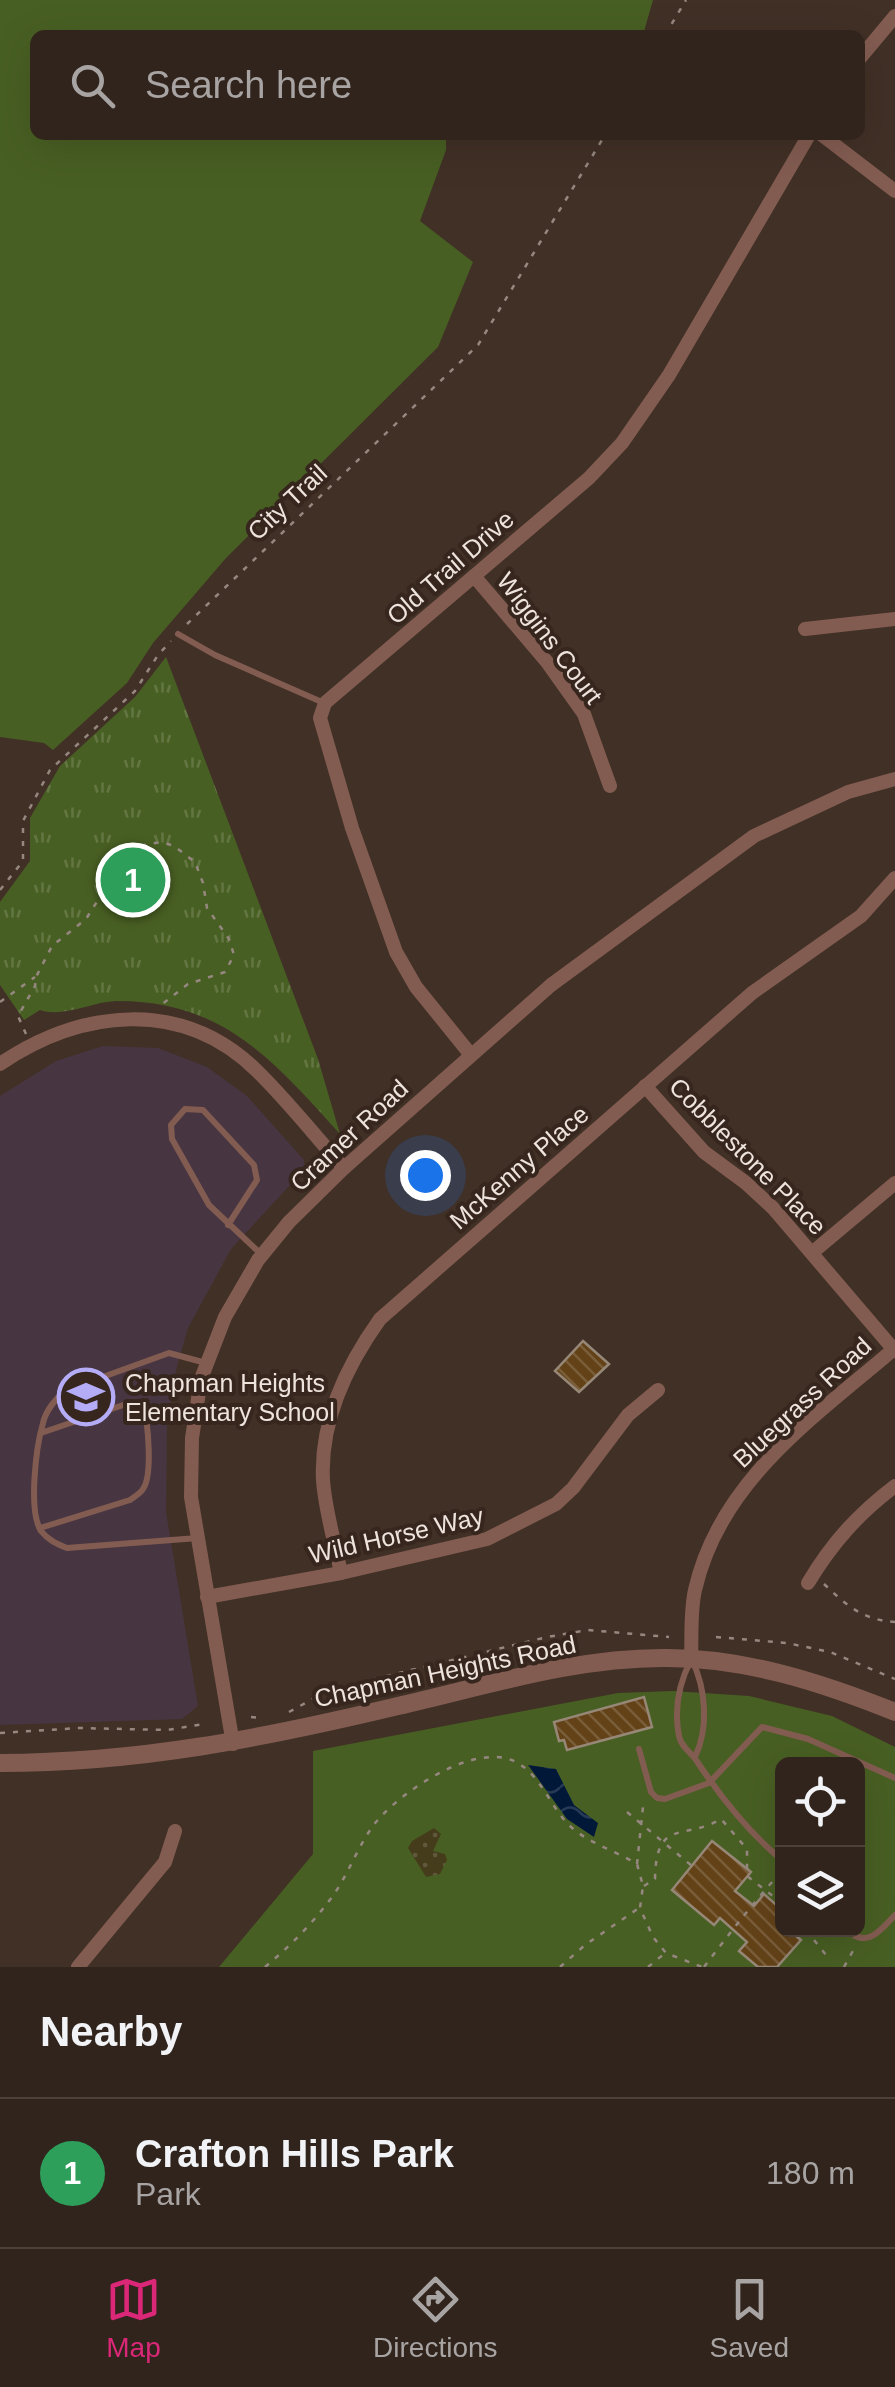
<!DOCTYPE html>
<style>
body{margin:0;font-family:Arial,sans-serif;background:#3d3029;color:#f1f3f6}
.controls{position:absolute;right:30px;bottom:30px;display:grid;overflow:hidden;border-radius:15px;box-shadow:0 10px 40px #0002}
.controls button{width:90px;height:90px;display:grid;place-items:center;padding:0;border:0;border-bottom:2px solid #4c413b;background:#31241c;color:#f1f3f6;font:50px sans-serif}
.you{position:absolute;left:425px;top:1175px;width:35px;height:35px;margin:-25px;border:8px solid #fff;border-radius:50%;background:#1a73e8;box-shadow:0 0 0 15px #1a73e833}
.badge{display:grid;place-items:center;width:65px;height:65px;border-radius:50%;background:#db2777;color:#fff;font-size:32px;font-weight:700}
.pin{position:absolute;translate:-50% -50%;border:5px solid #fff;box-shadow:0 2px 10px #0006}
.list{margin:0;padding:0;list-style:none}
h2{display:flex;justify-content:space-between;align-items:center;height:130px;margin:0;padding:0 40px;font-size:42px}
h2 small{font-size:32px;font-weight:400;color:#a8a4a3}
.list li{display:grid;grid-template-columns:65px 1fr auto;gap:30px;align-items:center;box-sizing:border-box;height:150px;padding:0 40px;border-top:2px solid #4c413b}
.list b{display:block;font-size:38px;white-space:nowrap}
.list p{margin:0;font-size:32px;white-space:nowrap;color:#a8a4a3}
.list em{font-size:32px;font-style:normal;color:#a8a4a3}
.icon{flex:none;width:55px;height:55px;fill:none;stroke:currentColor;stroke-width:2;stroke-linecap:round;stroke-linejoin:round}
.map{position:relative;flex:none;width:895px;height:1967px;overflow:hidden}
.search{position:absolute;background:#31241c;box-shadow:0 10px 40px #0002;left:30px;right:30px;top:30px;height:110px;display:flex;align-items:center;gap:25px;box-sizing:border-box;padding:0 35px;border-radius:15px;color:#a8a4a3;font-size:38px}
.sheet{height:280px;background:#31241c}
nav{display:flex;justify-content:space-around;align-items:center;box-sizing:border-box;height:140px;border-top:2px solid #4c413b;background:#31241c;font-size:28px;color:#a8a4a3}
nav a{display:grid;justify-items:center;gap:5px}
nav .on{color:#db2777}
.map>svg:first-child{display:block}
</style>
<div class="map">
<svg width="895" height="1967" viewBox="0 0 895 1967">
<defs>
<pattern id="sand-dots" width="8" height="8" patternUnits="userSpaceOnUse" patternTransform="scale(2.5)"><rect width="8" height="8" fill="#443c1b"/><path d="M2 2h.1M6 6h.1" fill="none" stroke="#5f583c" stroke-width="1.8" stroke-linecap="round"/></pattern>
<pattern id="park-tufts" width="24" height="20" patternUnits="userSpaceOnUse" patternTransform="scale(2.5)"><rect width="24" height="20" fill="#485f23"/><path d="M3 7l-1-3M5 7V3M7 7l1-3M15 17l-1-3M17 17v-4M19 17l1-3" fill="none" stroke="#637642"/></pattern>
<pattern id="water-waves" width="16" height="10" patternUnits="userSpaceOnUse" patternTransform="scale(2.5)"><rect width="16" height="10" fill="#011839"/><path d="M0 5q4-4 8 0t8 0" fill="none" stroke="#263955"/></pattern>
<pattern id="building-back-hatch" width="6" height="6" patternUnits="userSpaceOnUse" patternTransform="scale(2.5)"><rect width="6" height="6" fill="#634218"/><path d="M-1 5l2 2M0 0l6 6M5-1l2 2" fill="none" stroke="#7a5d39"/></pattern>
</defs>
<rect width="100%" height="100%" fill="#413026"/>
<!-- education -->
<path fill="#473641" d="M103,1046l55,2 49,19 40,29 57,64v10l-73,79 -43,79 -12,42 -9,54 -1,88 32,194 -16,13 -182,6v-629l56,-35z"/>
<!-- grass -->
<g fill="#485f23" fill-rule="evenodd">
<path d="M0,0h653l-10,35h-608v100h411v15l-26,71 53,41 -35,85 -212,211 -73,85 -26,40 -74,67 -9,-7 -44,-6z"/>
<path d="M673,1691l76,5 83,20 63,31v220h-676l94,-113v-103l305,-58zM782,1764h76v166h-76z"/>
</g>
<!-- sand -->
<path fill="url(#sand-dots)" d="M434,1828l7,6 -8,17 12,3 2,6 -7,14 -14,3 -18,-29 4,-7z"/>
<!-- park -->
<path fill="url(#park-tufts)" d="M166,657l152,402 22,75c-66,-73 -117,-134 -224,-133 -25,1 -53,17 -76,9l-16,10 -24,-35v-83l30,-41v-43l30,-52 75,-69z"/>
<!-- water -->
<path fill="url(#water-waves)" d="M528,1765l28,4 18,36 24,18 -4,14 -27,-18z"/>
<!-- building -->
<g fill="url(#building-back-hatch)" stroke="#968777" stroke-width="2.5">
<path d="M583,1341l26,23 -30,28 -24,-21z"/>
<path d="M644,1697l8,30 -85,23 -3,-10 -5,1 -5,-19z"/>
<path d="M712,1841l39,31 -16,19 19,15 10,-12 18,16v20h7l12,10 -24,27h-19l-19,-16 8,-9 -27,-24 -6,7 -42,-35z"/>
</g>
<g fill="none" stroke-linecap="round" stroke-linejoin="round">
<!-- path -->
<g stroke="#968880" stroke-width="2.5" stroke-dasharray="5 8" stroke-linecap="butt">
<path d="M665,35l21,-35"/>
<path d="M187,624l291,-279 127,-210"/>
<path d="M0,890l23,-29v-40l27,-51 85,-79 23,-36 13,-14"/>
<path d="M0,1002l35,-25"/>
<path d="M26,1034l-8,-18 17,-30 1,-9 16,-31 34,-27 38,-60 19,-14 19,-3 12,4 21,16 8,21 4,25 22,31 5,16 -9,17 -37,12 -27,21"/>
<path d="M824,1584c23,22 39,36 71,38"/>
<path d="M716,1637l71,6 43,9 65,27"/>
<path d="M289,1712l40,-22 218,-53 41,-7 81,7"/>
<path d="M251,1717l11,1"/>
<path d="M0,1733l79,-5 88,2 37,-6"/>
<path d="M627,1812l65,54"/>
<path d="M637,1864l6,-57 4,-3"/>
<path d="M644,1886l11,-7c1,-62 29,-38 66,-60l26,30v27l35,27"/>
<path d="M806,1930l20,25"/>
<path d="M265,1967c24,-20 45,-41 64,-66 19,-24 28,-55 47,-79 26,-31 99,-81 140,-60 25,13 34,45 54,64 18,17 46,25 67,38l6,22 -3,22 13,29 13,16 36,14"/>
<path d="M560,1967l25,-22 54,-37"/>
<path d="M648,1967l16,-13"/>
<path d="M704,1967c25,-33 49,-64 77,-95"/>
<path d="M844,1967l10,-18"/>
</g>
<!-- service -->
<g stroke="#835c51" stroke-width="6">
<path d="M178,634l37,21 109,48"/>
<path d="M228,1225l29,-45 -3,-15 -51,-55 -18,-1 -14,16 1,14 37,66 52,49"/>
<path d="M40,1528l90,-28c4,-3 11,-7 13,-11 10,-14 5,-68 0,-84l-11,-3 -91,31"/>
<path d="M198,1538l-131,10c-10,-4 -19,-8 -26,-17 -13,-20 -5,-84 2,-108 3,-13 12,-23 21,-32l105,-38 37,10"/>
<path d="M691,1660c-12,23 -17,50 -12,76 2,11 12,16 17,24 24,36 53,73 86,100"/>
<path d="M692,1660c14,29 17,68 3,97"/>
<path d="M639,1749l12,43 6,6 8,1 44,-16 53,-56 46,12 87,39"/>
<path d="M847,1930c20,19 33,1 48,-15"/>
</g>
<!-- minor -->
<g stroke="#835c51" stroke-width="14">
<path d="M860,58l35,-42"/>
<path d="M822,135l73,56"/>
<path d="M474,576l73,86 37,52 26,72"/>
<path d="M805,629l90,-10"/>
<path d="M471,1055l-55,-68 -20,-35 -44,-124 -32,-110 5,-15 264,-225 33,-35 47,-68 140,-240"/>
<path d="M0,1064c80,-54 181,-67 256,6 31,30 59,66 88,98"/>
<path d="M645,1086l59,66 42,31 27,25 122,143"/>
<path d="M813,1252l82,-69"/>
<path d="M341,1573c-6,-30 -16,-63 -18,-93 -3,-58 24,-115 57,-161l372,-326 109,-77 34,-38"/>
<path d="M808,1583c24,-40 50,-69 87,-97"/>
<path d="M207,1597l134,-24 146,-34 69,-35 17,-16 55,-73 30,-25"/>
<path d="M691,1659c1,-22 -1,-47 4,-69 25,-110 119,-172 200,-242"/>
<path d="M233,1744l-42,-247 1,-59 9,-59 24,-62 33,-57 31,-38 55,-54 207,-183 203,-149 94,-44 47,-13"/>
<path d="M78,1967l87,-105 10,-31"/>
</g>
<!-- tertiary -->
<path stroke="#835c51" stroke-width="18" d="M0,1763c138,0 264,-25 398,-57 88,-20 178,-49 269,-48 79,0 156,25 228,54"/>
</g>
<!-- icons -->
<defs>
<g id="school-ring" transform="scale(2.875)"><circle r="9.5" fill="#36261d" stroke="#b5acf8" stroke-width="1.5"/><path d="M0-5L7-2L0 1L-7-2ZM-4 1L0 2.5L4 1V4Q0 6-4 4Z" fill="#b5acf8"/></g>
</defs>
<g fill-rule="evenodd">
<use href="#school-ring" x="86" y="1397"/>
</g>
<g text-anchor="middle" stroke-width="8" stroke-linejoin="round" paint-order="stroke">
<!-- street labels -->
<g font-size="25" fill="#eee3dd" stroke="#36261d">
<text transform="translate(287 502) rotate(-43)" y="9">City Trail</text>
<text transform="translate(450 567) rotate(-41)" y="9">Old Trail Drive</text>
<text transform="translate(550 638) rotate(53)" y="9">Wiggins Court</text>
<text transform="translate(349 1135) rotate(-43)" y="9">Cramer Road</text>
<text transform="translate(748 1156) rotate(45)" y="9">Cobblestone Place</text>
<text transform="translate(519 1167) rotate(-41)" y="9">McKenny Place</text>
<text transform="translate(802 1402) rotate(-43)" y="9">Bluegrass Road</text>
<text transform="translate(396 1535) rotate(-13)" y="9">Wild Horse Way</text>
<text transform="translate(445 1671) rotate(-12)" y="9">Chapman Heights Road</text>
</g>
<!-- poi labels -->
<g font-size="25" fill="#eee3dd" stroke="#36261d" text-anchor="start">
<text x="125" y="1392">Chapman Heights<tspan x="125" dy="29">Elementary School</tspan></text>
</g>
</g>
</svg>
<div class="controls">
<button><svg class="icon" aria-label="locate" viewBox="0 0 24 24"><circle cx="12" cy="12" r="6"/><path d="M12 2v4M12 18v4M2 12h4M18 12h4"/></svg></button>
<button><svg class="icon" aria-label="layers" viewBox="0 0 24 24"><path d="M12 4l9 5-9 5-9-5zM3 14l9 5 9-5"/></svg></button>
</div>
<div class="you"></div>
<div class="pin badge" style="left:133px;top:880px;background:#2e9e5b">1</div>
<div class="search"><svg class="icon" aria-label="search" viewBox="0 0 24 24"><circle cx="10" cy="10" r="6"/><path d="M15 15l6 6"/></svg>Search here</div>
</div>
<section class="sheet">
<h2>Nearby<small></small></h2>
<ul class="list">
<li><span class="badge" style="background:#2e9e5b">1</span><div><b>Crafton Hills Park</b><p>Park</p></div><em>180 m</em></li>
</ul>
</section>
<nav>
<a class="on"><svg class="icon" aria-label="map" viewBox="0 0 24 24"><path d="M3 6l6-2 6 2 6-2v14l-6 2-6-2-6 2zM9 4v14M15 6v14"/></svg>Map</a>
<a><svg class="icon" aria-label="directions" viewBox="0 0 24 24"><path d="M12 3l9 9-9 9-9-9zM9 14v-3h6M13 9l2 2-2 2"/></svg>Directions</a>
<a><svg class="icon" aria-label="saved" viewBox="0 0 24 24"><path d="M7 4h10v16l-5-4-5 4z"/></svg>Saved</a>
</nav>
